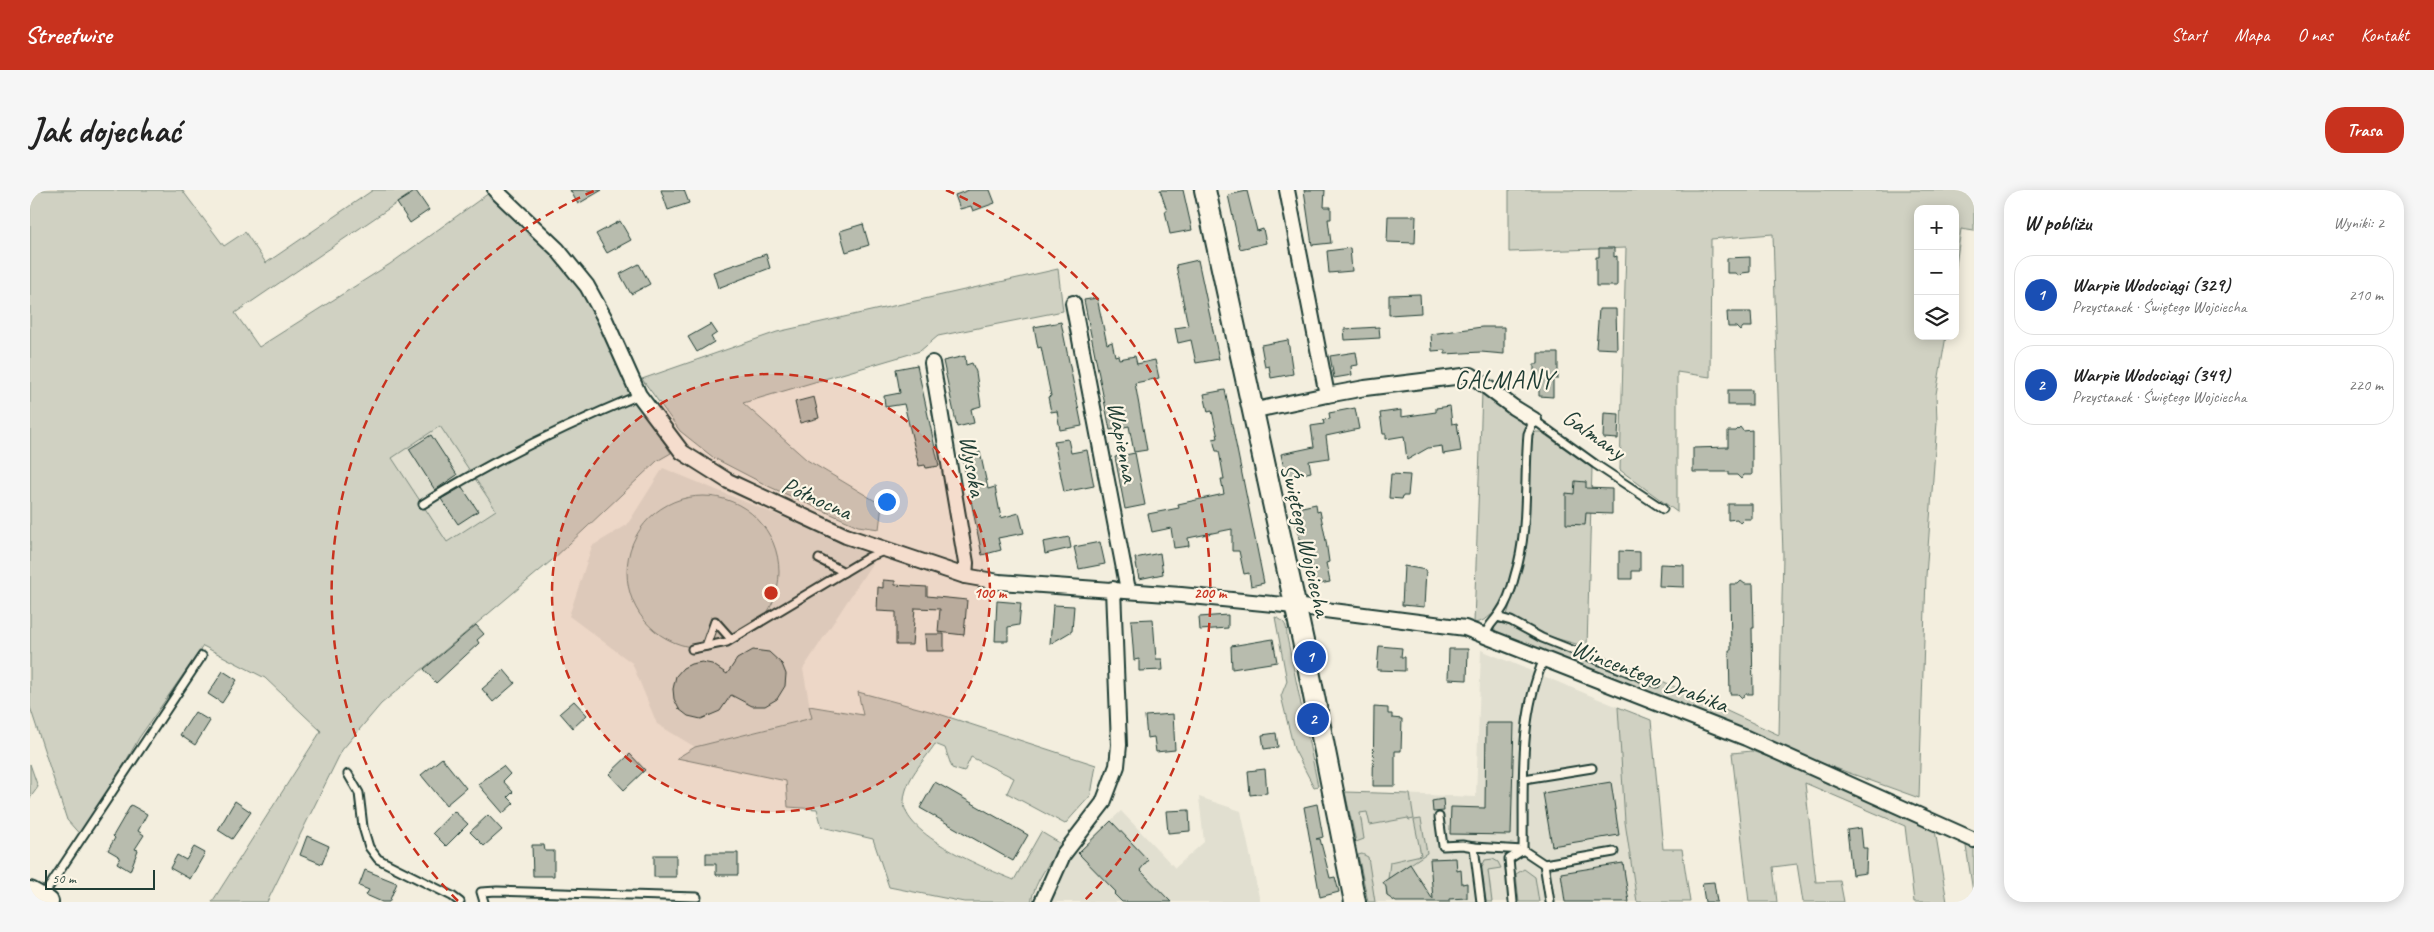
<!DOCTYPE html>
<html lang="pl">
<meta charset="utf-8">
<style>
body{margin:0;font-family:Caveat,sans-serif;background:#f6f6f6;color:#222}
.controls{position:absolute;right:15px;top:15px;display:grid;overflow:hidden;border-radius:10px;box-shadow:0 2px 12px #0003}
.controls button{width:45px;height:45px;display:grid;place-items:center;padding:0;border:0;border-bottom:1px solid #e0e0e0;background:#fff;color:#222;font:25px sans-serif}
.scale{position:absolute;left:15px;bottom:12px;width:110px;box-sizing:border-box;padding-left:5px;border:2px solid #1f3d34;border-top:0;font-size:14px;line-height:18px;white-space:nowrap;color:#1f3d34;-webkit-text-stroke:4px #fcf5e5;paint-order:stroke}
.you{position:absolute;left:856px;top:311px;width:18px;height:18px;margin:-12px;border:4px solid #fff;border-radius:50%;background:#1a73e8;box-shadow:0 0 0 8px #1a73e833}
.badge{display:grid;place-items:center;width:32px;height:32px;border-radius:50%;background:#c8321e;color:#fff;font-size:16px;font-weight:700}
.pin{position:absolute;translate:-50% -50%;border:2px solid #fff;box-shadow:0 1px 5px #0006}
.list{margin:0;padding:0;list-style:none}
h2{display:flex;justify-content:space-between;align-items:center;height:65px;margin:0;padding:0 20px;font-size:21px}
h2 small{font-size:16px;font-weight:400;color:#767676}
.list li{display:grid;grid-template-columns:32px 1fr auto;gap:15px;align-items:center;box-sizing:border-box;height:80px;margin:0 10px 10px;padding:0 10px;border:1px solid #e0e0e0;border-radius:20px}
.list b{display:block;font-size:19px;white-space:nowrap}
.list p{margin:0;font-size:16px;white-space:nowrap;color:#767676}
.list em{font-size:16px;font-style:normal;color:#767676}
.icon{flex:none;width:28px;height:28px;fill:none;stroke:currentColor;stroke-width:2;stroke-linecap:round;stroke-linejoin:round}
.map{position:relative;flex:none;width:1944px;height:712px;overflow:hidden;border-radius:20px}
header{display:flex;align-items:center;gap:30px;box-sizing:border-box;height:70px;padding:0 25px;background:#c8321e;color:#fff}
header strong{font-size:24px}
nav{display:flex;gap:28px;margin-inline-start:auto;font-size:18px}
.intro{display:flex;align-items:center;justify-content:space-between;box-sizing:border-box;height:120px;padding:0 30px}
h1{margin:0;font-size:35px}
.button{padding:12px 22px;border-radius:20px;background:#c8321e;color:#fff;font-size:18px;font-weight:700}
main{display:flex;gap:30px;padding:0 30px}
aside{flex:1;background:#fff;border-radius:20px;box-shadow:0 2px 12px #0003}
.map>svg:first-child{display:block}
</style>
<header>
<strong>Streetwise</strong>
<nav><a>Start</a><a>Mapa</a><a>O nas</a><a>Kontakt</a></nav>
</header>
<div class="intro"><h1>Jak dojechać</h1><a class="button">Trasa</a></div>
<main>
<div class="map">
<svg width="1944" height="712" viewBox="0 0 1944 712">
<rect width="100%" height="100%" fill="#f3eede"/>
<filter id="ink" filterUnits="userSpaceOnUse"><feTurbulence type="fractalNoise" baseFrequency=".02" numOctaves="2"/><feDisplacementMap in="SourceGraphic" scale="10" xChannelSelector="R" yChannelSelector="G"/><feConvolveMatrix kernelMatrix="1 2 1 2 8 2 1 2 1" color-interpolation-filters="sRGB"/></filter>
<g filter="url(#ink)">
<!-- built -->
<g fill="#e1dfd0">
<path d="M411,236l55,84 -49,32 -55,-84z"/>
<path d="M633,278l202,83 8,11 -70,107 9,49 -117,29 -38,-23 -25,-61 -63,-47 23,-70 35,-21z"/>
<path d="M1451,460l137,57 7,115 12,80h-269l-23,-110 131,5z"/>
<path d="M1169,607l42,14 19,91h-211l23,-45 49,-46 54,57 29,-26z"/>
</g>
<!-- green -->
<g fill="#d0d1c2" stroke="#78877b" fill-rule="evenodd">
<path d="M0,0h152l42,56 21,-14 21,31 107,-73h43l-181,123 24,34 131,-83 99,-71 29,23 39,40 31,38 52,112 31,47 -14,8 -106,100 -170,143 -39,46 -75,152h-55l109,-171 -56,-53 -62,-32 -64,92 -56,100 -16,-18 -37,-113zM410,236l56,84 -49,32 -55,-84z"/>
<path d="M1479,0h465v41l-13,-2 -6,44v-64h-37v127h28l-10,58 1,28 -11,154 -7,222 -103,-37 -320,-128 -2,-6 1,-4 15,1 31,17 118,47 3,-7 117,54 4,-180 -10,-321 -62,5 -1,138 -33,-5v140l-57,-42 6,-222 -117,4z"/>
<path d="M1028,79l5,42 -125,25 -18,15 -177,52 64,57 75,45 -3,24 -21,-3 -88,-39 -56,-29 -34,-27 -38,-52 135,-47z"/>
<path d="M1452,202l8,2 39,29 -4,10c-3,41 2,184 -51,190z"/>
<path d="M1506,242h5l51,36 -5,179 -43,-12 -37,-20 12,-39 7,-39 6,-101z"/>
<circle cx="673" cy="382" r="76"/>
<path d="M1245,427c11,4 12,10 12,20l31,149 -4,1 -20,-38 -13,-53 6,-15z"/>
<path d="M828,502l75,20 163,53 -5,30 -26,29 -58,-31 7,-15 -43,-21 -7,15 -12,-4 -7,-20 -10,-4c-11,17 -30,35 -31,57 -2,34 83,68 110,79l27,-48 22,13c-13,16 -28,36 -32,57h-67l-75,-15 -16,-48 -51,-12 -5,-18 -29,-2 -2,-26 -109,-23 18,-11 117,-29 -3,-12 54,9z"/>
<path d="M1588,517l33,13 12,129h19l8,53h-53l-12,-80z"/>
<path d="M1722,561l63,24 120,55 12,72h-33l-9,-76 -100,-43 11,99 24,-1 4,21h-41l-6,-38 -24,3 4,35h-28l-17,-149z"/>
<path d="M0,574l8,23 -8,11z"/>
<path d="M1315,602l65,2 4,25 -5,1 -1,-2 -38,7 -3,-13 -7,1 4,26 -8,3z"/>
<path d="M1391,629l6,34 -39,26 2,-17 31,-7 -7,-35z"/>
<path d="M1935,650l9,5v53z"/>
<path d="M1332,664l6,3 7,45h-7l-10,-47z"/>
<path d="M1463,669l5,3 3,6 -13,2 4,32h-6l-5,-33 4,-9z"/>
<path d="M1494,679l11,8 4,25h-20l-3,-28z"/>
</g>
<!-- building -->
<g fill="#b8bcae" stroke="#1f3d34">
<path d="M540,0h32l-24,14z"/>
<path d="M631,0h23l5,13 -21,7z"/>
<path d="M939,0h21l5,13 -22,8 -2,-5 -11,3 -5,-14z"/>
<path d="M1130,0h23l9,40 -22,4 -5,-23h2z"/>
<path d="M1274,0h21l-1,17h7v12h-3l3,24 -19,2z"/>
<path d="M386,1l13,19 -19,13 -13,-20z"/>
<path d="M1217,1l10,40 6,-2 3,14 -26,6 -12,-54z"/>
<path d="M1358,26h28l-1,27 -28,-1z"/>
<path d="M590,31l11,19 -24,13 -11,-19z"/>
<path d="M833,34l6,21 -23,7 -6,-21z"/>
<path d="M1320,58l2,23 -23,2 -2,-22z"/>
<path d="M1569,58h15v9l3,-1v30h-21v-29h3z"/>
<path d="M736,64l4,14 -52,20 -5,-16z"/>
<path d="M1720,67v15l-8,1 -3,3 -4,-3h-8v-15z"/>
<path d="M1168,70l21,99 -23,4 -5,-23 -13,3 -3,-15 13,-2 -12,-61z"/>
<path d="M609,74l11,20 -19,10 -11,-20z"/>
<path d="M1390,104l1,19 -32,2v-20z"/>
<path d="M1067,108l10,46 5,-2 3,14 3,-1 1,4 16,-3 2,8 18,-4 4,18 -24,5 12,67 -13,2 -5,-26 -19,4 -26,-130z"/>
<path d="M1569,119h17l1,40 -21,-1z"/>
<path d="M1697,122h24l1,15h-9l-3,4 -4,-4h-8z"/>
<path d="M1031,132l21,104 -22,4 -3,-19 -6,1 -3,-15 3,-1 -10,-49 -3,1 -4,-21z"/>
<path d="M681,134l6,9 -6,4 3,5 -17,10 -9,-15z"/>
<path d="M1349,137l1,11 -35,2 -1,-11z"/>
<path d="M1452,137h22v27l-23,-2 -36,2v-4l-13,1 -1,-17z"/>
<path d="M1258,150l5,34 -22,4 -2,-12 -4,1 -4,-22z"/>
<path d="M1326,162l2,13 -7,1 1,9 -18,3 -4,-22z"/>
<path d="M1508,163h20v26h-5v18l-14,-1v-17h-5v-15h4z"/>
<path d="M935,166l1,9 6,-2 4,9 5,34 -10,3 3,14 -17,4 -14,-66z"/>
<path d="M887,175l22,101 -13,2 -1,-3 -6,1 -15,-62 -19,3 -1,-11 16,-3 -4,-24z"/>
<path d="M1195,200l39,193 -13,3 -2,-13 -5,1 -5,-23h-7v-22l-44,9 1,8 -15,2 -3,-20 -19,4 -4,-18 31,-6 -1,-4 46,-10 -3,-15h3l-5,-28h-3l-3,-12 5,-1 -6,-27 -4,1 -4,-18z"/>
<rect x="1698" y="200" width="24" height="15"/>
<path d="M784,207l5,21 -19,5 -5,-21z"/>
<path d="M1420,216l2,18 5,-1 4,28 -18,3 -1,-8 -14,2 -21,12 -3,-24 -18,3v-5h-3l-3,-21 21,-3v7l35,-5v-4z"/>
<path d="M1325,218l4,21 -33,7 3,22 -20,3 2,11 -25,6 -5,-24 33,-7 -3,-21 13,-2 -1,-4 7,-1 -1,-6z"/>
<path d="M1574,223l15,1 -1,25 -15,-1z"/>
<path d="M1710,237l3,4 9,-1v45h-8l-3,4 -4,-4h-8v-3h-36v-24l35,-1v-16h8z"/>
<path d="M401,245l26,40 -22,15 -26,-41z"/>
<path d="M1038,249l3,14 16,-3 7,36 -30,6 -10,-51z"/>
<path d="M950,262l8,37 7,-2 6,31 18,-5 5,20 -26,5 3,12 -19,5 -20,-99z"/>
<path d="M1105,263l10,52 -20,4 -10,-52z"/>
<path d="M1361,284l19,1 -2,21h-5l-1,3 -13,-1z"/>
<path d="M1545,291l11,1v6l26,1v25l-26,-1 -1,12 -19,-1v-31l8,1z"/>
<path d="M432,297l16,24 -20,13 -17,-25z"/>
<path d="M1286,314l1,8 3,-1 6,30 3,21 -3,1 4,19 -21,4 -16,-77z"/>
<path d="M1698,314h24v15h-8l-4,4 -3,-4 -9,1z"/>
<path d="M1039,347l2,11 -26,6 -2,-12z"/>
<path d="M1070,352l5,22 -26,5 -5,-22z"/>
<path d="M1589,361l21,1v19h-8v8h-13z"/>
<path d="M1130,363l3,21 -24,5 -4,-21z"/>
<path d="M1630,374l24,1v22l-25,-1z"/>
<path d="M1374,376l22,4 -2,37 -22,-2z"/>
<path d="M853,390l12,1v4l32,2v9l40,4 -3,35 -26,-3 2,-23 -25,-1 -3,37h-16v-33l-19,-1 1,-24 5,1z"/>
<path d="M1711,391l4,3h8l1,44h-2l1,66h-8l-3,4 -4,-4h-8l-1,-44h2l-1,-66h8z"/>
<path d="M967,411l24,2 -2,22 -11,2v14h-13z"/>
<path d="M1023,415l21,1 -2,25 -22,13z"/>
<path d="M1198,425v13l-28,2 -1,-13z"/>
<path d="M1123,429l3,40h6l1,11 -24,1v-12l-5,1 -3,-40z"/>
<path d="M446,435l8,9 -7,6 2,3 -43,40 -12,-14z"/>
<path d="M895,444h19v17h-18z"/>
<path d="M1243,449l4,23 -45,7 -1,-23z"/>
<path d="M1349,456l23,2 -1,9h4v14l-28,-1z"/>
<path d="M1419,459h19l-1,31 -19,-1z"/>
<path d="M723,460l16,2 13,12 4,10 -1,12 -8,13 -12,7h-13l-21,-11 -11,16 -19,8 -13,-3 -9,-7 -5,-10 -1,-10 3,-13 7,-8 8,-4 11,-2 10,2 15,10 10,-15z"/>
<path d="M474,480l11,13 -22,19 -11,-13z"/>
<path d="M193,481l14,9 -15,23 -14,-9z"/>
<path d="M544,511l13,14 -14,13 -13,-15z"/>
<path d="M1344,517l14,1v6h4v4l10,1 -1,32h-6v35h-22z"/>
<path d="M165,522l15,9 -15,24 -15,-10z"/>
<path d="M1143,524l2,36 -19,2 -2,-15 -7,1 -2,-22z"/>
<path d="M1456,533h28l-3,112 -61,-1 1,-27 34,1z"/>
<path d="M1246,543l2,14 -14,2 -2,-14z"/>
<path d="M600,564l15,16 -21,20 -15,-16z"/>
<path d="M412,568l24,30 -20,17 -25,-30z"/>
<path d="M473,576l7,8 -7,7 10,11 -5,5 6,6 -11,10 -25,-29z"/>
<path d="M1235,579l2,24 -17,2 -2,-24z"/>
<path d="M905,592l93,53 -15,26 -93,-53z"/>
<path d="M1581,592l8,53 -67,11 -9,-53z"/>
<path d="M1413,609l1,12 -11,1 -1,-11z"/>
<path d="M205,611l16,11 -19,27 -14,-9z"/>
<path d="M1287,614l6,33 -7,2h4l10,39 5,-1 4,15 -19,5 -16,-90z"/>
<path d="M101,615l16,9 -9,17 6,4 -9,14 3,1 -8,21 -13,-8 3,-6 -12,-7 7,-12 -2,-2z"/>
<path d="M1159,620l1,21 -22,2 -2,-22z"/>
<path d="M424,621l14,13 -22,22 -13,-13z"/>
<path d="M458,625l14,15 -18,16 -14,-14z"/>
<path d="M1081,631l37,39 -8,10 31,32h-49l-8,-8 2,-2 -38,-39z"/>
<path d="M1831,638l2,20h4l-1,25 -14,2 -5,-45z"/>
<path d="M277,646l22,10 -7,18 -22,-9z"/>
<path d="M502,655h12l1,6h9v25h-21z"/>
<path d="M164,657l11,6 -15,26 -20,-11 7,-13 9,5z"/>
<path d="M676,663h32v22h-22v-11h-10z"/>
<rect x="624" y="665" width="22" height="22"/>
<path d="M1426,668l1,13 4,-1 1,14 5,-1v15l-18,1v3h-53l-9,-6 -1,-9 -3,-5 27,-18 23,36 -3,-41z"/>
<path d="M1593,673l6,39h-64l-4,-29z"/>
<path d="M335,680l32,13 -8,19h-7l-16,-7 3,-5 -10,-4z"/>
<path d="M1684,692l3,20h-12l-3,-19z"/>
</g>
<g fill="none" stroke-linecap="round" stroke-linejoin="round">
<!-- lane casing -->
<g stroke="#1f3d34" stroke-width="11">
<g id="lane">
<path d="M393,314c68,-43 142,-78 216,-109"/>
<path d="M789,369l25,13"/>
<path d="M1467,427l14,4 31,17 114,45"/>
<path d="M1455,446c3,-11 8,-13 14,-22 8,-11 13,-26 16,-39 14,-44 9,-95 13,-141l6,-14 61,44 68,45"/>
<path d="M676,456l9,-25 16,18"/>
<path d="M662,459l35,-7 142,-85 15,-6"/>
<path d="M1514,469c-26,60 -20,127 -21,191l21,14 6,38"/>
<path d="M318,584l11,19 4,34 6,20 9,12 74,37 8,6"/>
<path d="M1494,589l68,-11"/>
<path d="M1409,627l4,29 19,-1 12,2"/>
<path d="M1514,674l70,-12"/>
<path d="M13,706l159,-240"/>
<path d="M454,712l-3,-10 16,-1 200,6"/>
<path d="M1451,712l-7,-55 49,3"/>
<path d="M1483,712l-4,-43 14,-9"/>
</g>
</g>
<!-- street casing -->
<g stroke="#1f3d34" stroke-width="18">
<g id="street">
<path d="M465,0l62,59 30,37 17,31 35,78 43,57 46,29 118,55 119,40 34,6 182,13 113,11 171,22 281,110 228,102"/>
<path d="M1043,113l55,287"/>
<path d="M902,173l34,200 -1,13"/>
<path d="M1297,205l38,-7 106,-13 42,32 21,13"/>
<path d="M1221,221l76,-16 -40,-205"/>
<path d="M1012,712l21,-47 40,-52 14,-37 2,-21 -6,-156"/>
</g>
</g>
<!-- secondary casing -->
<g stroke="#1f3d34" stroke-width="24">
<g id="secondary">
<path d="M1175,0l98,451 52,261"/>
<path d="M0,702l18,10"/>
</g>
</g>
<!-- lane -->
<use href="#lane" stroke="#fcf5e5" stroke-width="7"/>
<!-- street -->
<use href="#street" stroke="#fcf5e5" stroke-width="14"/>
<!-- secondary -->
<use href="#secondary" stroke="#fcf5e5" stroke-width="20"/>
</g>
</g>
<!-- distance rings -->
<circle cx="741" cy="403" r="219" fill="#c8321e" fill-opacity=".12"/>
<g fill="none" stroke="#c8321e" stroke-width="2.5" stroke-dasharray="9 6">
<circle cx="741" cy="403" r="219"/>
<path d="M428 711A439 439 0 0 1 566 0M916 0A439 439 0 0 1 1054 711"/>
</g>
<g text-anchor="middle" stroke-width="4.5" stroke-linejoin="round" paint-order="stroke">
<!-- street labels -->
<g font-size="24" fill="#1f3d34" stroke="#fcf5e5">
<text transform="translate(1564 244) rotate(35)" y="8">Galmany</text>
<text transform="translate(1093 252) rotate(79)" y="8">Wapienna</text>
<text transform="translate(943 276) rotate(80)" y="8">Wysoka</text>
<text transform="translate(787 308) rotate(24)" y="8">Północna</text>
<text transform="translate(1276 350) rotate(77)" y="8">Świętego Wojciecha</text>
<text transform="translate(1620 486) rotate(21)" y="8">Wincentego Drabika</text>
</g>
<!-- neighbourhood labels -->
<g font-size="25" letter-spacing="1" fill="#1f3d34" stroke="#fcf5e5">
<text x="1474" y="198">GALMANY</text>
</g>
</g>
<circle cx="741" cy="403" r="8" fill="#c8321e" stroke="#fcf5e5" stroke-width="2.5"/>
<g font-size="15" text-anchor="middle" font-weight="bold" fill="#c8321e" stroke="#fcf5e5" stroke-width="4.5" stroke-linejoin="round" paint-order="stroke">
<text x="960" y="408">100 m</text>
<text x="1180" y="408">200 m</text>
</g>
</svg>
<div class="controls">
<button>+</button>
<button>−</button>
<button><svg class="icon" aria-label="layers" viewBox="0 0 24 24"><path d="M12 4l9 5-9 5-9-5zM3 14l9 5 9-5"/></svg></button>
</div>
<div class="scale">50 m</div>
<div class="you"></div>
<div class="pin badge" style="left:1280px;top:467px;background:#1a4fb4">1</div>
<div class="pin badge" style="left:1283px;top:529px;background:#1a4fb4">2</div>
</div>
<aside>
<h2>W pobliżu<small>Wyniki: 2</small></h2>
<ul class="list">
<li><span class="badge" style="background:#1a4fb4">1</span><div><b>Warpie Wodociągi (329)</b><p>Przystanek · Świętego Wojciecha</p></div><em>210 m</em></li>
<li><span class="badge" style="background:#1a4fb4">2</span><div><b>Warpie Wodociągi (349)</b><p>Przystanek · Świętego Wojciecha</p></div><em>220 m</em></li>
</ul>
</aside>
</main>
